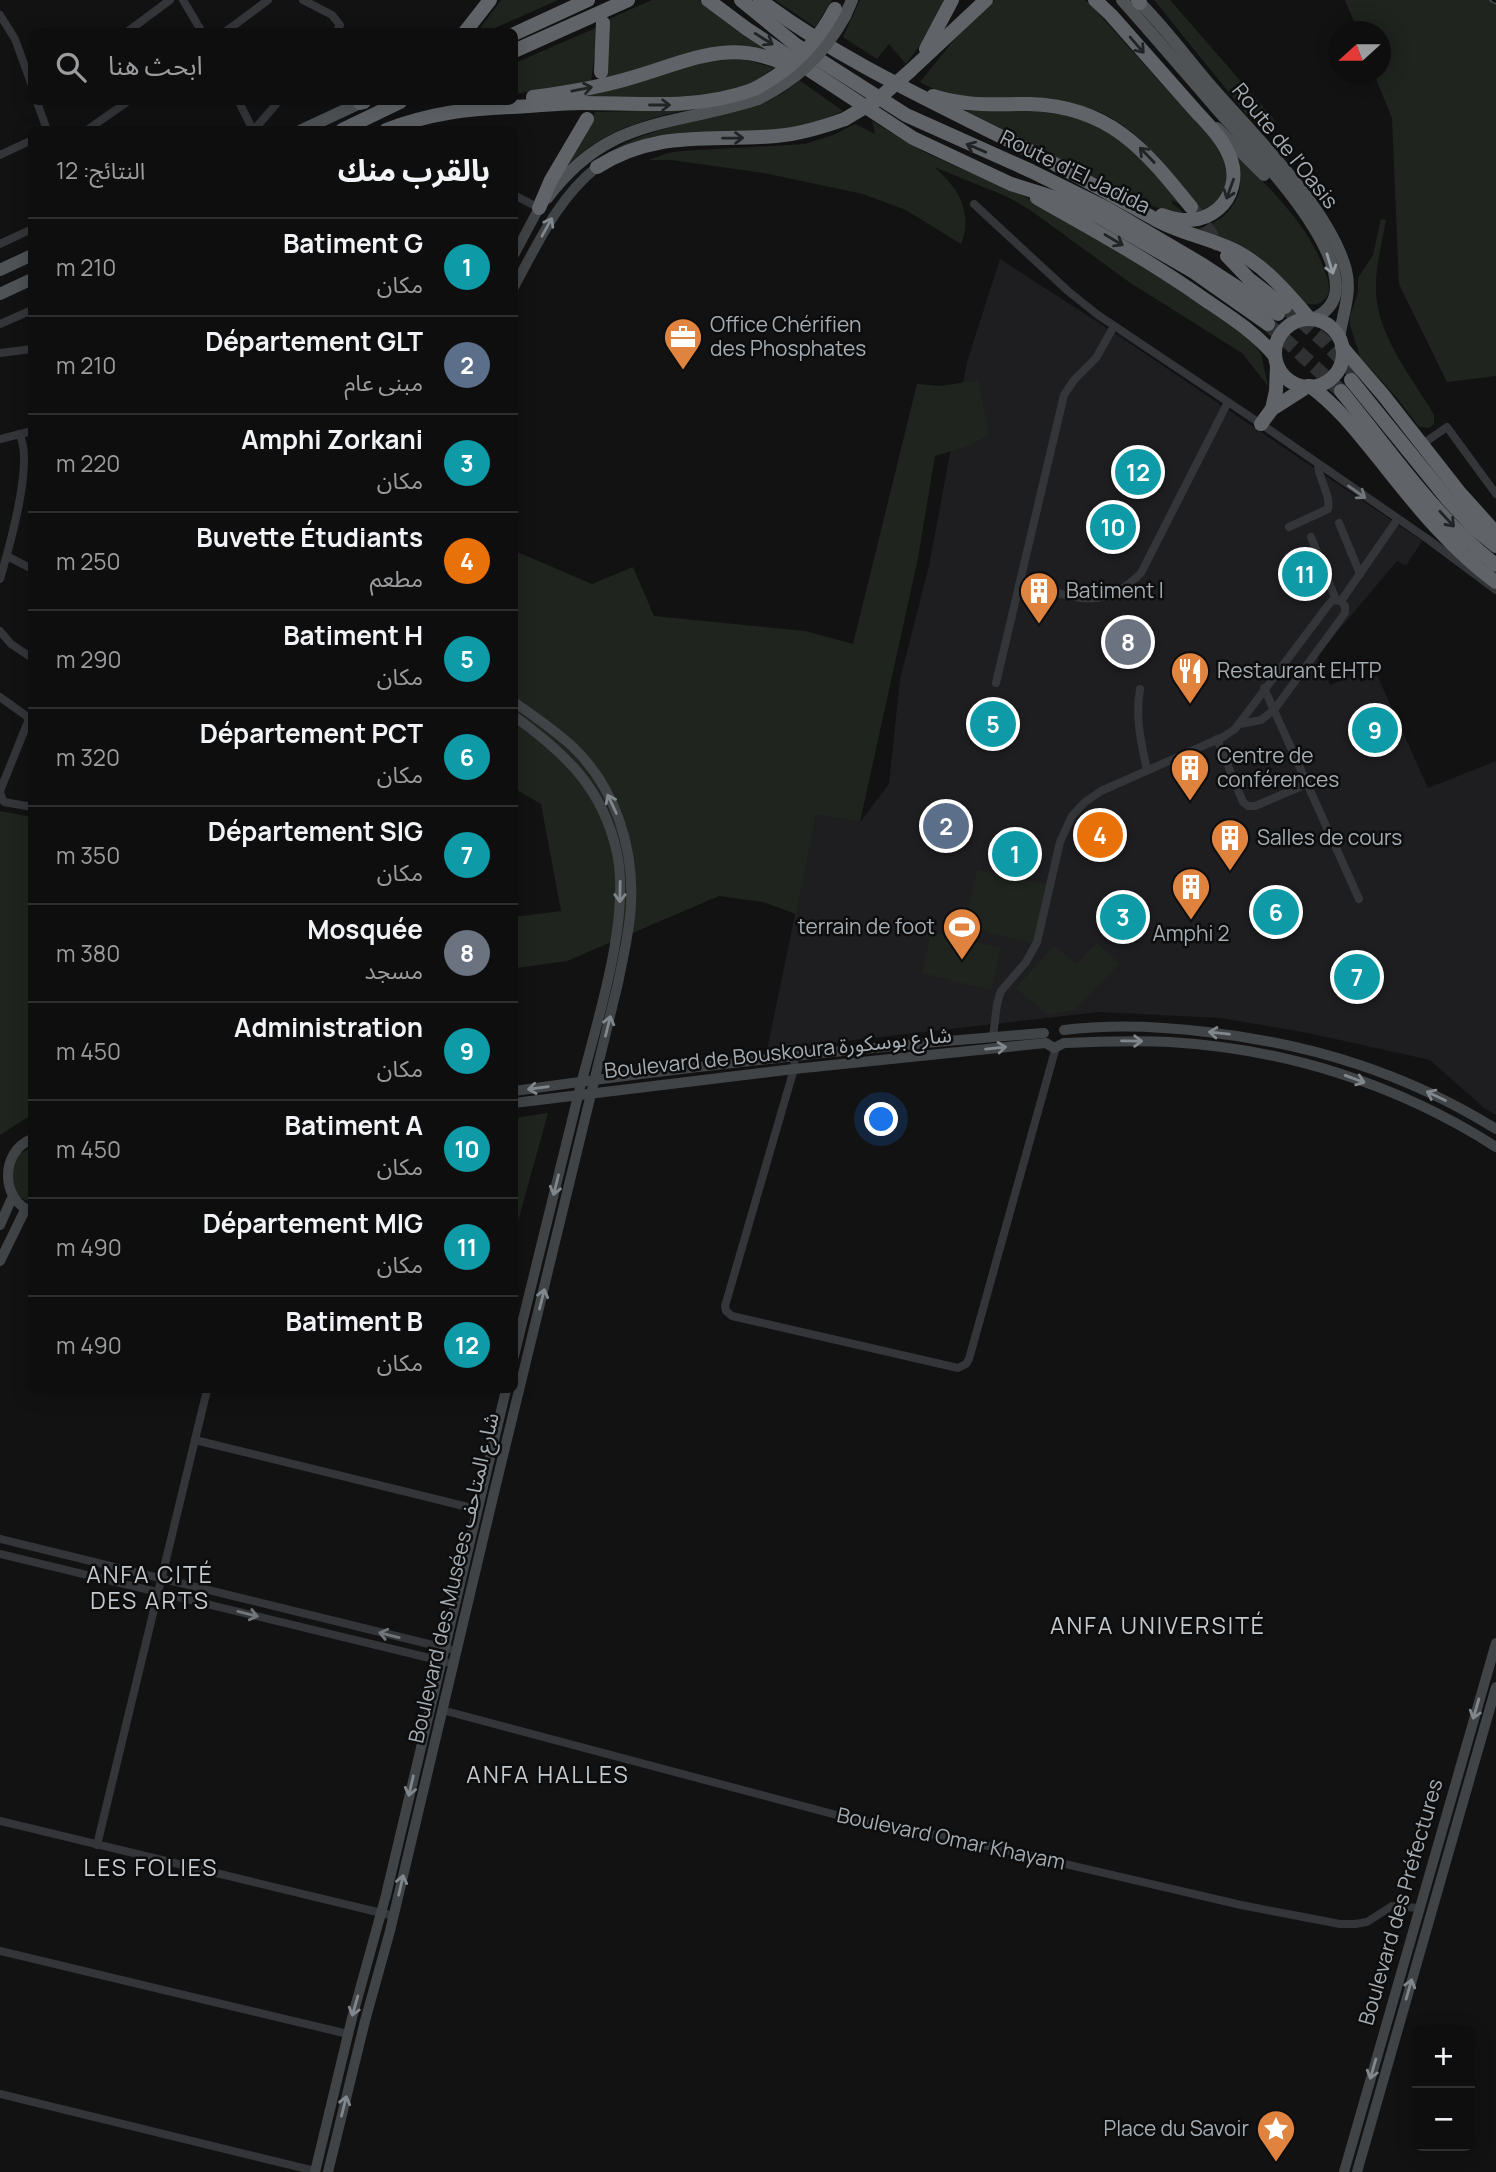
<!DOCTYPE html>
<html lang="ar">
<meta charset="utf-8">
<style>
body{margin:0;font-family:Manrope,"Noto Sans Arabic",sans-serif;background:#1c1c1c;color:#f1f3f6;direction:rtl}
.controls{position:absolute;right:21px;bottom:21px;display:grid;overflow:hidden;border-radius:10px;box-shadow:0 4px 18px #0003}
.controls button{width:63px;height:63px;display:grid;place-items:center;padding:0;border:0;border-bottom:2px solid #2e2e2e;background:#0e0e0e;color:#f1f3f6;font:35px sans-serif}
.compass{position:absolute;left:1328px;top:21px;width:63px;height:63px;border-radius:50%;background:#0e0e0e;box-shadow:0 4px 18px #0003;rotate:249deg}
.you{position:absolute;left:882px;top:1120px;width:24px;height:24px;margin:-18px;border:5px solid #fff;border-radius:50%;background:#1a73e8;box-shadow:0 0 0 10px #1a73e833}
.badge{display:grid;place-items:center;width:46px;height:46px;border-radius:50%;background:#1a73e8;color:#fff;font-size:23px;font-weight:700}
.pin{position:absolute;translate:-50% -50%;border:4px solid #fff;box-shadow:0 2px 7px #0006}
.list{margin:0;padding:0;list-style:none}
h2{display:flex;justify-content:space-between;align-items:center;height:91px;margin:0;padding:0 28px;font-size:30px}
h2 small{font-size:23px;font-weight:400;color:#9b9c9e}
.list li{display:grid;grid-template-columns:46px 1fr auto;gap:21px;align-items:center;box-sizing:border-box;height:98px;padding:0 28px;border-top:2px solid #2e2e2e}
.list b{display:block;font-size:26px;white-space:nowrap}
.list p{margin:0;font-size:23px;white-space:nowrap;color:#9b9c9e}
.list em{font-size:23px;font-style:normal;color:#9b9c9e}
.icon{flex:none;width:38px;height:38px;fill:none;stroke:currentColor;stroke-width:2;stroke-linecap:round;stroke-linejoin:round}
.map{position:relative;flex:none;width:1496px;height:2172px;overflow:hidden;direction:ltr}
.search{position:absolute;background:#0e0e0e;box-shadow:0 4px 18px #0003;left:28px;top:28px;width:490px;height:77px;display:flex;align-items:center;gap:18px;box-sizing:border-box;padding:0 24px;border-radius:10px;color:#9b9c9e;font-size:26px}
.panel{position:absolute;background:#0e0e0e;box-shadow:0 4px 18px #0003;left:28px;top:126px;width:490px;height:1267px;border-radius:10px;direction:rtl}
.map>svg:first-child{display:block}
</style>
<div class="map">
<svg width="1496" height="2172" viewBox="0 0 1496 2172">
<rect width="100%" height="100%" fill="#121213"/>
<!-- built -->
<path fill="#1e1e20" d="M1000,259l119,77 303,205 -16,25 -9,-5 -80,95 13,29 26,-11 5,8 16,-7 51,113 68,-27v354l-12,-7 -54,-48 -122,-27 -88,-15 -121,-6 -332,38 49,-237 44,9 29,-38 11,-105 29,-113 38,-204z"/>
<!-- green -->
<g fill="#1f251e">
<path d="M501,0h57l-70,31h-10z"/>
<path d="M652,0h47l69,52 -13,-3 -150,33 4,-63z"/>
<path d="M775,0h57l-17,27z"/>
<path d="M860,0h84l-18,37 -20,27 -17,-20 -12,15 -34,-22z"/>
<path d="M995,0h89l5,3 125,139 14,25 -4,29 -18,15 -7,-2c-27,-29 -47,-65 -81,-87 -64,-41 -134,-4 -198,-40l50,-62z"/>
<path d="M1154,0h16l102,117 3,4 -2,5 -8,2 -13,-7z"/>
<path d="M1345,0h151v376l-49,6 -48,-98 -7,-166 -18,-44h6v-42l-22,-1z"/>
<path d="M598,27l-7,55 -76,12v-31z"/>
<path d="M719,58l28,2 27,8 -18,13 -43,16 -147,2z"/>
<path d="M799,80l44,31c-21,9 -43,18 -67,20 -41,3 -83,-3 -124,6 -22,5 -43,17 -63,29 21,-16 42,-27 68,-35 41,-12 114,-20 142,-51z"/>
<path d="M685,110c-52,12 -93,25 -129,68l39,-66z"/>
<path d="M1042,110l41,8 45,26 56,63 -12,-7v3l13,11 -30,-7 -192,-96z"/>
<path d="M872,121l52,31 115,51 133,82 80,56 9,13 7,32 -26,-33 -113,-71 -99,-72 -22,-13 -74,-30c4,4 11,9 15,15 16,17 21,42 12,62l-55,-34 -43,-16 -99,-21 -93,-13h-22l19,-7 13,-2 124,-7 28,-9 22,-11 20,10z"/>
<path d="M1238,156c33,34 69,67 86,113 4,10 9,23 0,31 -6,6 -13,5 -20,3l-110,-74c36,-6 56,-37 42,-72z"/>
<path d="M1381,219l5,1c-4,23 -11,48 -10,71 1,45 36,86 58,124v9l-5,4 -10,-1 -22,-29 -37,-41 -10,-32v-9l8,-23v-15l15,-23z"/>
<path d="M978,380l11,55 -21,11 -33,10 -17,102 -58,264 -44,-8 -20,100 -33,-12 -44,-6 -152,65 -51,7 -2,-51 47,-6 -20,-107 -26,-15v-238l77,33 41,-17 21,49 151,15 48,13 64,-260 24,2z"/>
<path d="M0,811l32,6 -1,298 -31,20z"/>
<path d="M977,870l69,14 -13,60 -69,-18z"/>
<path d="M931,932l70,16 -10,42 -69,-17z"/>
<path d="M1097,943l22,21 -45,46 -27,4 -31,-26 38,-42 23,18z"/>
<path d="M548,1113l-33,119v-114z"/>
<path d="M31,1148v55l-13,-7 -9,-20 10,-22z"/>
</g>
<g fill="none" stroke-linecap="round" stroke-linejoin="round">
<!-- highway-tunnel -->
<g stroke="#2f3133" stroke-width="14" stroke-dasharray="14 7" stroke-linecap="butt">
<path d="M1193,209l27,38"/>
<path d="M1285,307l40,35 32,34"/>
<path d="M1268,324l73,67"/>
</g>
<!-- street -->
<g stroke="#333538" stroke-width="8">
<path d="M183,0l19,32"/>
<path d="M303,0l29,15 8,10 -4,7"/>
<path d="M0,15l15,24 17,47"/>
<path d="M127,32l43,-32"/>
<path d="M225,32l43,-32"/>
<path d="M37,102l10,28"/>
<path d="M239,102l14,28"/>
<path d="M87,130l40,-28"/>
<path d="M254,130l24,-28"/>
<path d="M0,155l32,-15"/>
<path d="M514,195l25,13"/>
<path d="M974,204l94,87 30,24 163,109 168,116 67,50"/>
<path d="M0,244l32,-15"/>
<path d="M0,324l32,-14"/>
<path d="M0,353l32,-4"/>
<path d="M0,439l32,-8"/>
<path d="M1421,445l26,-18 49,67"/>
<path d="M1339,523l21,51"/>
<path d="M1289,527l39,-18c3,-14 -9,-29 -10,-44"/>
<path d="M1311,537l25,63"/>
<path d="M7,556l25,13"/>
<path d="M0,579c9,-31 35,-119 19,-145"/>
<path d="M1019,585c52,7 79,32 122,-12l87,-171"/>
<path d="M1341,601l56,-81"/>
<path d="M0,631l11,13 21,14"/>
<path d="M996,683l68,-288 10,-15 22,-22 18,-32"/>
<path d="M1264,688l95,211"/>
<path d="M1140,689c-5,29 1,53 7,81"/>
<path d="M0,697l32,23"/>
<path d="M1240,724l21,-4 13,-10 71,-97v-7l-4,-5"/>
<path d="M1217,739l26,63 5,4h7l52,-22"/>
<path d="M0,791l29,-72"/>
<path d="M0,793l4,9 28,5"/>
<path d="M993,1037l4,-33 4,-13 25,-29 11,-20 23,-100 12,-26 13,-14 16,-11 122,-54 12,-8 94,-125 4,-4 8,1"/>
<path d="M795,1056l-1,13 -69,237 1,5 6,5 226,52 8,-4 3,-5 87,-312"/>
<path d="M195,1440l281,69"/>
<path d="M0,1539l449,110"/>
<path d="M0,1554l446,108"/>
<path d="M442,1710l462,123 37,2 300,70 99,19h15l12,-2 25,-16 27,2"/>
<path d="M0,1821l394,95"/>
<path d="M97,1845l110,-455"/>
<path d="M0,1951l348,83"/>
<path d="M0,2094l315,77"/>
</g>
<!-- secondary -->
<g stroke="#414447" stroke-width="10">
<path d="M514,255l25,-47"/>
<path d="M514,287c24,-44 44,-89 83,-120"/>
<path d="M514,716c51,37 89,72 103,137 14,68 -21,171 -38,239 -22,88 -43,176 -65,264"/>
<path d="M1064,1030c47,-6 95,-4 143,2 104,12 199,41 289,97"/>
<path d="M514,1091c176,-25 353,-44 530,-58"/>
<path d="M514,1103l280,-34 252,-26 8,5 10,-5c35,-1 70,-3 106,-1 116,7 228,42 326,105"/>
<path d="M32,1139c-32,12 -32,61 0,73"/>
<path d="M0,1225l11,-25"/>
<path d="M0,1261l25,-51"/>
<path d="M315,2172l37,-154 34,-123 120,-505"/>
<path d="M328,2172l37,-151 25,-90 103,-434 125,-514c5,-26 12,-53 13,-79 3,-57 -16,-116 -57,-156 -18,-17 -39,-31 -60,-46"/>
<path d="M1344,2172l152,-529"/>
<path d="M1357,2172l139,-485"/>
</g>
<!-- primary -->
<g stroke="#4f5356" stroke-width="12">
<path d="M1122,0c32,36 63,72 94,108 36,41 119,124 120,179 0,16 -11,27 -24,32"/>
<path d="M1137,0c26,25 49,57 73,85 43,50 119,122 136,185 6,24 -4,45 -7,69"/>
<path d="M845,16l7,-16"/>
<path d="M1217,128l47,47"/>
<path d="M302,130l58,-27"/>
<path d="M547,198c63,-83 122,-70 211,-99"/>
<path d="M0,270l32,-15"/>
<path d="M0,294l32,-15"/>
</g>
<!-- highway -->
<g stroke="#606468" stroke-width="14">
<path d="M708,0l39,29 166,109 98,46 51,16 39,18 93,54 74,52"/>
<path d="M741,0l55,45 110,70 125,56 77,38 95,56 75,49"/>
<path d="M760,0c80,60 169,100 258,145 46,23 90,48 135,73 23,14 49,18 74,29 34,14 59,44 83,72"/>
<path d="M1095,0l16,15c27,31 55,62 82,93 14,16 31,31 38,52 6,17 1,37 -13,49 -16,14 -37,13 -56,6"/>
<path d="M1138,0l2,3"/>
<path d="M465,32l25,-32"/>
<path d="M514,34l74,-34"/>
<path d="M926,49l26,-49"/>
<path d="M514,51l114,-51"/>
<path d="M910,71l76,-71"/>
<path d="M601,72l2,-49"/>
<path d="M933,96c35,11 61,8 96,8 81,2 116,46 162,103"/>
<path d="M533,97c31,-4 63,-9 94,-18 65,-18 104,-45 170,-9"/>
<path d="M360,103l4,-1"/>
<path d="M342,130l58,-28"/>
<path d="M386,130c44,-17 81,-21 126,-23 24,-1 47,-4 70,-4 58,0 114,7 170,-13"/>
<path d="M597,167c60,-38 113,-25 179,-31 24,-2 47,-9 69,-17"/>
<path d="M1037,198c57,32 113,63 167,101 25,17 51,33 71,57"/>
<path d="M539,208l12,-28 36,-61"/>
<path d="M1227,256l22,23 36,28"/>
<circle cx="1309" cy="353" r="34"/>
<path d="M1342,347l42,49 76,97 36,40"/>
<path d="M1351,380l98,121 25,27 22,18"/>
<path d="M1310,386c30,22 51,51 74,79 34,43 68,85 112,117"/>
<path d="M1341,391c48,58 95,128 155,174"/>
<path d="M1272,409l4,-18 1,-26"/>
<path d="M1261,424l11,-15 36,-23"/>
</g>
<!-- rail casing -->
<g stroke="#4a4d50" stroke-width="5">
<path id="rail" d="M1492,0l4,2"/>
</g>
<!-- rail -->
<use href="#rail" stroke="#0d0d0e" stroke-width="2.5" stroke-dasharray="8" stroke-linecap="butt"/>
<!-- primary-bridge -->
<path stroke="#4f5356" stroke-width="12" d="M758,99c39,-19 66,-45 87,-83"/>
<!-- highway-bridge -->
<g stroke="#606468" stroke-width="14">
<path d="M752,90c37,-18 64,-45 83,-81"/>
<path d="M845,119l32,-19 33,-29"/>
</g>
</g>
<!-- one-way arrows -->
<defs><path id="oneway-shaft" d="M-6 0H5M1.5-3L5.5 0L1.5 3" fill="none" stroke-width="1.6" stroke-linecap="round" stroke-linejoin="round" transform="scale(1.75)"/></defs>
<g stroke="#222324">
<use href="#oneway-shaft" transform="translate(764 39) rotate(32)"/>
<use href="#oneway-shaft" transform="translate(1137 45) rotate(49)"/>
<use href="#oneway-shaft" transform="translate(582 89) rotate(-11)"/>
<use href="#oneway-shaft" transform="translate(660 105)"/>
<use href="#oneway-shaft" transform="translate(733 138) rotate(-1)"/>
<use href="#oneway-shaft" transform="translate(976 148) rotate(-157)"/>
<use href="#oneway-shaft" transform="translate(1147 155) rotate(-134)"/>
<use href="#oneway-shaft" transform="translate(1230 189) rotate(110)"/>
<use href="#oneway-shaft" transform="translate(1114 240) rotate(31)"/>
<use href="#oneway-shaft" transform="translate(1447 519) rotate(47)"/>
</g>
<g stroke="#81888d">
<use href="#oneway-shaft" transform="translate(547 227) rotate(-61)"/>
<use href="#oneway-shaft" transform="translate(612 804) rotate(-115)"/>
<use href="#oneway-shaft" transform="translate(620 892) rotate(91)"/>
<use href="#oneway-shaft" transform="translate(608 1026) rotate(-76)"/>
<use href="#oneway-shaft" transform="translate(1219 1033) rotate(-174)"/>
<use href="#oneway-shaft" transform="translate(1132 1041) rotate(1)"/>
<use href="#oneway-shaft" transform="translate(996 1048) rotate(-6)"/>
<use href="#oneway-shaft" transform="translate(1355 1079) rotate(20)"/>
<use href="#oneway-shaft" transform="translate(538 1088) rotate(172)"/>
<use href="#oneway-shaft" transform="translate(1436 1096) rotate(-154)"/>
<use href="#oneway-shaft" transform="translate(556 1185) rotate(104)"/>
<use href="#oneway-shaft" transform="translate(542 1299) rotate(-76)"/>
<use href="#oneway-shaft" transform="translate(1476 1709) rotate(106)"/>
<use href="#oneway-shaft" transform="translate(411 1786) rotate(103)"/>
<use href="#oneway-shaft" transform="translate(401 1885) rotate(-77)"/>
<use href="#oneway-shaft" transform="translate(1409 1989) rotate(-74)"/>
<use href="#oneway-shaft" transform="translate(355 2006) rotate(106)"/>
<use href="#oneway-shaft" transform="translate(1373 2069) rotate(106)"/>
<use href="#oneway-shaft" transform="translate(344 2106) rotate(-76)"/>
</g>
<use stroke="#939aa0" href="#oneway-shaft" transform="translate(1330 264) rotate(73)"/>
<g stroke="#71767b">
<use href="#oneway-shaft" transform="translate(1357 492) rotate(35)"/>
<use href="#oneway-shaft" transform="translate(248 1614) rotate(14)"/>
<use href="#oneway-shaft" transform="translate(389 1635) rotate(-166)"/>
</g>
<!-- icons -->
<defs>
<g id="office-pin" transform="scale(2.0125)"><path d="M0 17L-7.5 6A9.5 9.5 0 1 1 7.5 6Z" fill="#df833e" stroke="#0d0d0e"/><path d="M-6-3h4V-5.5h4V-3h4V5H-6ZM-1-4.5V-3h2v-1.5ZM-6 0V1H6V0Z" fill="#fff"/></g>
<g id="building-pin" transform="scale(2.0125)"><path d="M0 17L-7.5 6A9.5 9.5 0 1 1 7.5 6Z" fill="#df833e" stroke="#0d0d0e"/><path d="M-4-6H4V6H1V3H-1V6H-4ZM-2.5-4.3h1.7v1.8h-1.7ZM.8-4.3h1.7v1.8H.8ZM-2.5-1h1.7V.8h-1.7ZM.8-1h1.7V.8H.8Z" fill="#fff"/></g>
<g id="restaurant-pin" transform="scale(2.0125)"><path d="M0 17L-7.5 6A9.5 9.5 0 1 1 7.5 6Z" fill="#df833e" stroke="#0d0d0e"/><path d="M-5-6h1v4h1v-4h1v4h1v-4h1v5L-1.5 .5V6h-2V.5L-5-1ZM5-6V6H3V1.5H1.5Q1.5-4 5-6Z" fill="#fff"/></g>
<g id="stadium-pin" transform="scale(2.0125)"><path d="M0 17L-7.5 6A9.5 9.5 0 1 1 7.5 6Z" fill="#df833e" stroke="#0d0d0e"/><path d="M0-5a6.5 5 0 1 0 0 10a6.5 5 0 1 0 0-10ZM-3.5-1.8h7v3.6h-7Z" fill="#fff"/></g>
<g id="sight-pin" transform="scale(2.0125)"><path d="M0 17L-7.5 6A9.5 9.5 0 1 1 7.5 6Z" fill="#df833e" stroke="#0d0d0e"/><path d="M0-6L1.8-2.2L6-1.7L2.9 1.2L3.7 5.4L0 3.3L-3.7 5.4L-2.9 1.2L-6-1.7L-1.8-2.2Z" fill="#fff"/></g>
</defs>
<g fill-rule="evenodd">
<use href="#office-pin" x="683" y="337"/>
<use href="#building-pin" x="1039" y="591"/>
<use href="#restaurant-pin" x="1190" y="671"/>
<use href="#building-pin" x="1190" y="768"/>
<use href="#building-pin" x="1230" y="838"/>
<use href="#building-pin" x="1191" y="887"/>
<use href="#stadium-pin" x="962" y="927"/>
<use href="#sight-pin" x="1276" y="2129"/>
</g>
<g text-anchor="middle" stroke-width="5" stroke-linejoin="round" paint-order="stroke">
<!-- street labels -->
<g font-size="21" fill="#a4acb2" stroke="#0d0d0e">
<text transform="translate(1285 146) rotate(51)" y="7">Route de l'Oasis</text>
<text transform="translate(1075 172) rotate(26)" y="7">Route d'El Jadida</text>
<text transform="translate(778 1053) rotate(-6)" y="7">Boulevard de Bouskoura شارع بوسكورة</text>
<text transform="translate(454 1578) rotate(-77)" y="7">Boulevard des Musées شارع المتاحف</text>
<text transform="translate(951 1839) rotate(12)" y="7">Boulevard Omar Khayam</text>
<text transform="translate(1401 1902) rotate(-74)" y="7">Boulevard des Préfectures</text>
</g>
<!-- poi labels -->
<g font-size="21" fill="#a4acb2" stroke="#0d0d0e" text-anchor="start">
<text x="710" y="332">Office Chérifien<tspan x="710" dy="24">des Phosphates</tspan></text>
<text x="1066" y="598">Batiment I</text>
<text x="1217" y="678">Restaurant EHTP</text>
<text x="1217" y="763">Centre de<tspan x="1217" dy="24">conférences</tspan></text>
<text x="1257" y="845">Salles de cours</text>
<text x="935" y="934" text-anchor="end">terrain de foot</text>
<text x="1191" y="941" text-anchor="middle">Amphi 2</text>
<text x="1249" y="2136" text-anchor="end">Place du Savoir</text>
</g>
<!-- neighbourhood labels -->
<g font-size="23" letter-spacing="2" fill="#c5cacf" stroke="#0d0d0e">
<text x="150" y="1583">ANFA CITÉ<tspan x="150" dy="26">DES ARTS</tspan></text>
<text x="1158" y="1634">ANFA UNIVERSITÉ</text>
<text x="548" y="1783">ANFA HALLES</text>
<text x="151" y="1876">LES FOLIES</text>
</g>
</g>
</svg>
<div class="controls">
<button>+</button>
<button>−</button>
</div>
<svg class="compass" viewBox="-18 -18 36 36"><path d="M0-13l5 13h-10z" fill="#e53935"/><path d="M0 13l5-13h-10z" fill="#9b9c9e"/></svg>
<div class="you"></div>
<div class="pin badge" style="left:1015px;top:854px;background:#0f9aa8">1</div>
<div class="pin badge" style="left:946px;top:826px;background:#5c6f8a">2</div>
<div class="pin badge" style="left:1123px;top:917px;background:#0f9aa8">3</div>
<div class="pin badge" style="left:1100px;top:835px;background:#e8710a">4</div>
<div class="pin badge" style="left:993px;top:724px;background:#0f9aa8">5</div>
<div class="pin badge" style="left:1276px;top:912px;background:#0f9aa8">6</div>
<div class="pin badge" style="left:1357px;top:977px;background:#0f9aa8">7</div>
<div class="pin badge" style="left:1128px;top:642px;background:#6b7280">8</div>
<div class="pin badge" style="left:1375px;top:730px;background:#0f9aa8">9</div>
<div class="pin badge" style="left:1113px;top:527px;background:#0f9aa8">10</div>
<div class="pin badge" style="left:1305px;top:574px;background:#0f9aa8">11</div>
<div class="pin badge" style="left:1138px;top:472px;background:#0f9aa8">12</div>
<div class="search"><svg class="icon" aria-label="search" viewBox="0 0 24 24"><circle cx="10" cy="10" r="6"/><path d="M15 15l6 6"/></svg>ابحث هنا</div>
<section class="panel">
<h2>بالقرب منك<small>النتائج: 12</small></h2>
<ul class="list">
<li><span class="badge" style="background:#0f9aa8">1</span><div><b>Batiment G</b><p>مكان</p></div><em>210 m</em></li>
<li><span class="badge" style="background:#5c6f8a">2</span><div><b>Département GLT</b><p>مبنى عام</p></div><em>210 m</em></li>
<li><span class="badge" style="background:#0f9aa8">3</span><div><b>Amphi Zorkani</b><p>مكان</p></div><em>220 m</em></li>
<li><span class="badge" style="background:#e8710a">4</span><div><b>Buvette Étudiants</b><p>مطعم</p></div><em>250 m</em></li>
<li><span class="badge" style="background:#0f9aa8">5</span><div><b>Batiment H</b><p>مكان</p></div><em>290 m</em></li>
<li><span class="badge" style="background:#0f9aa8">6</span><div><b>Département PCT</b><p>مكان</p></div><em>320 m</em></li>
<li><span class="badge" style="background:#0f9aa8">7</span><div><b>Département SIG</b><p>مكان</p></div><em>350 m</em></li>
<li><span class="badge" style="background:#6b7280">8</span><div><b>Mosquée</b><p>مسجد</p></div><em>380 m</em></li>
<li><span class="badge" style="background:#0f9aa8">9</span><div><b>Administration</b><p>مكان</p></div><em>450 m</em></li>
<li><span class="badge" style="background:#0f9aa8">10</span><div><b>Batiment A</b><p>مكان</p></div><em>450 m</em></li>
<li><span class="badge" style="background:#0f9aa8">11</span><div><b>Département MIG</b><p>مكان</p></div><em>490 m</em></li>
<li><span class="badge" style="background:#0f9aa8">12</span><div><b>Batiment B</b><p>مكان</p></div><em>490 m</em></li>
</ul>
</section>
</div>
